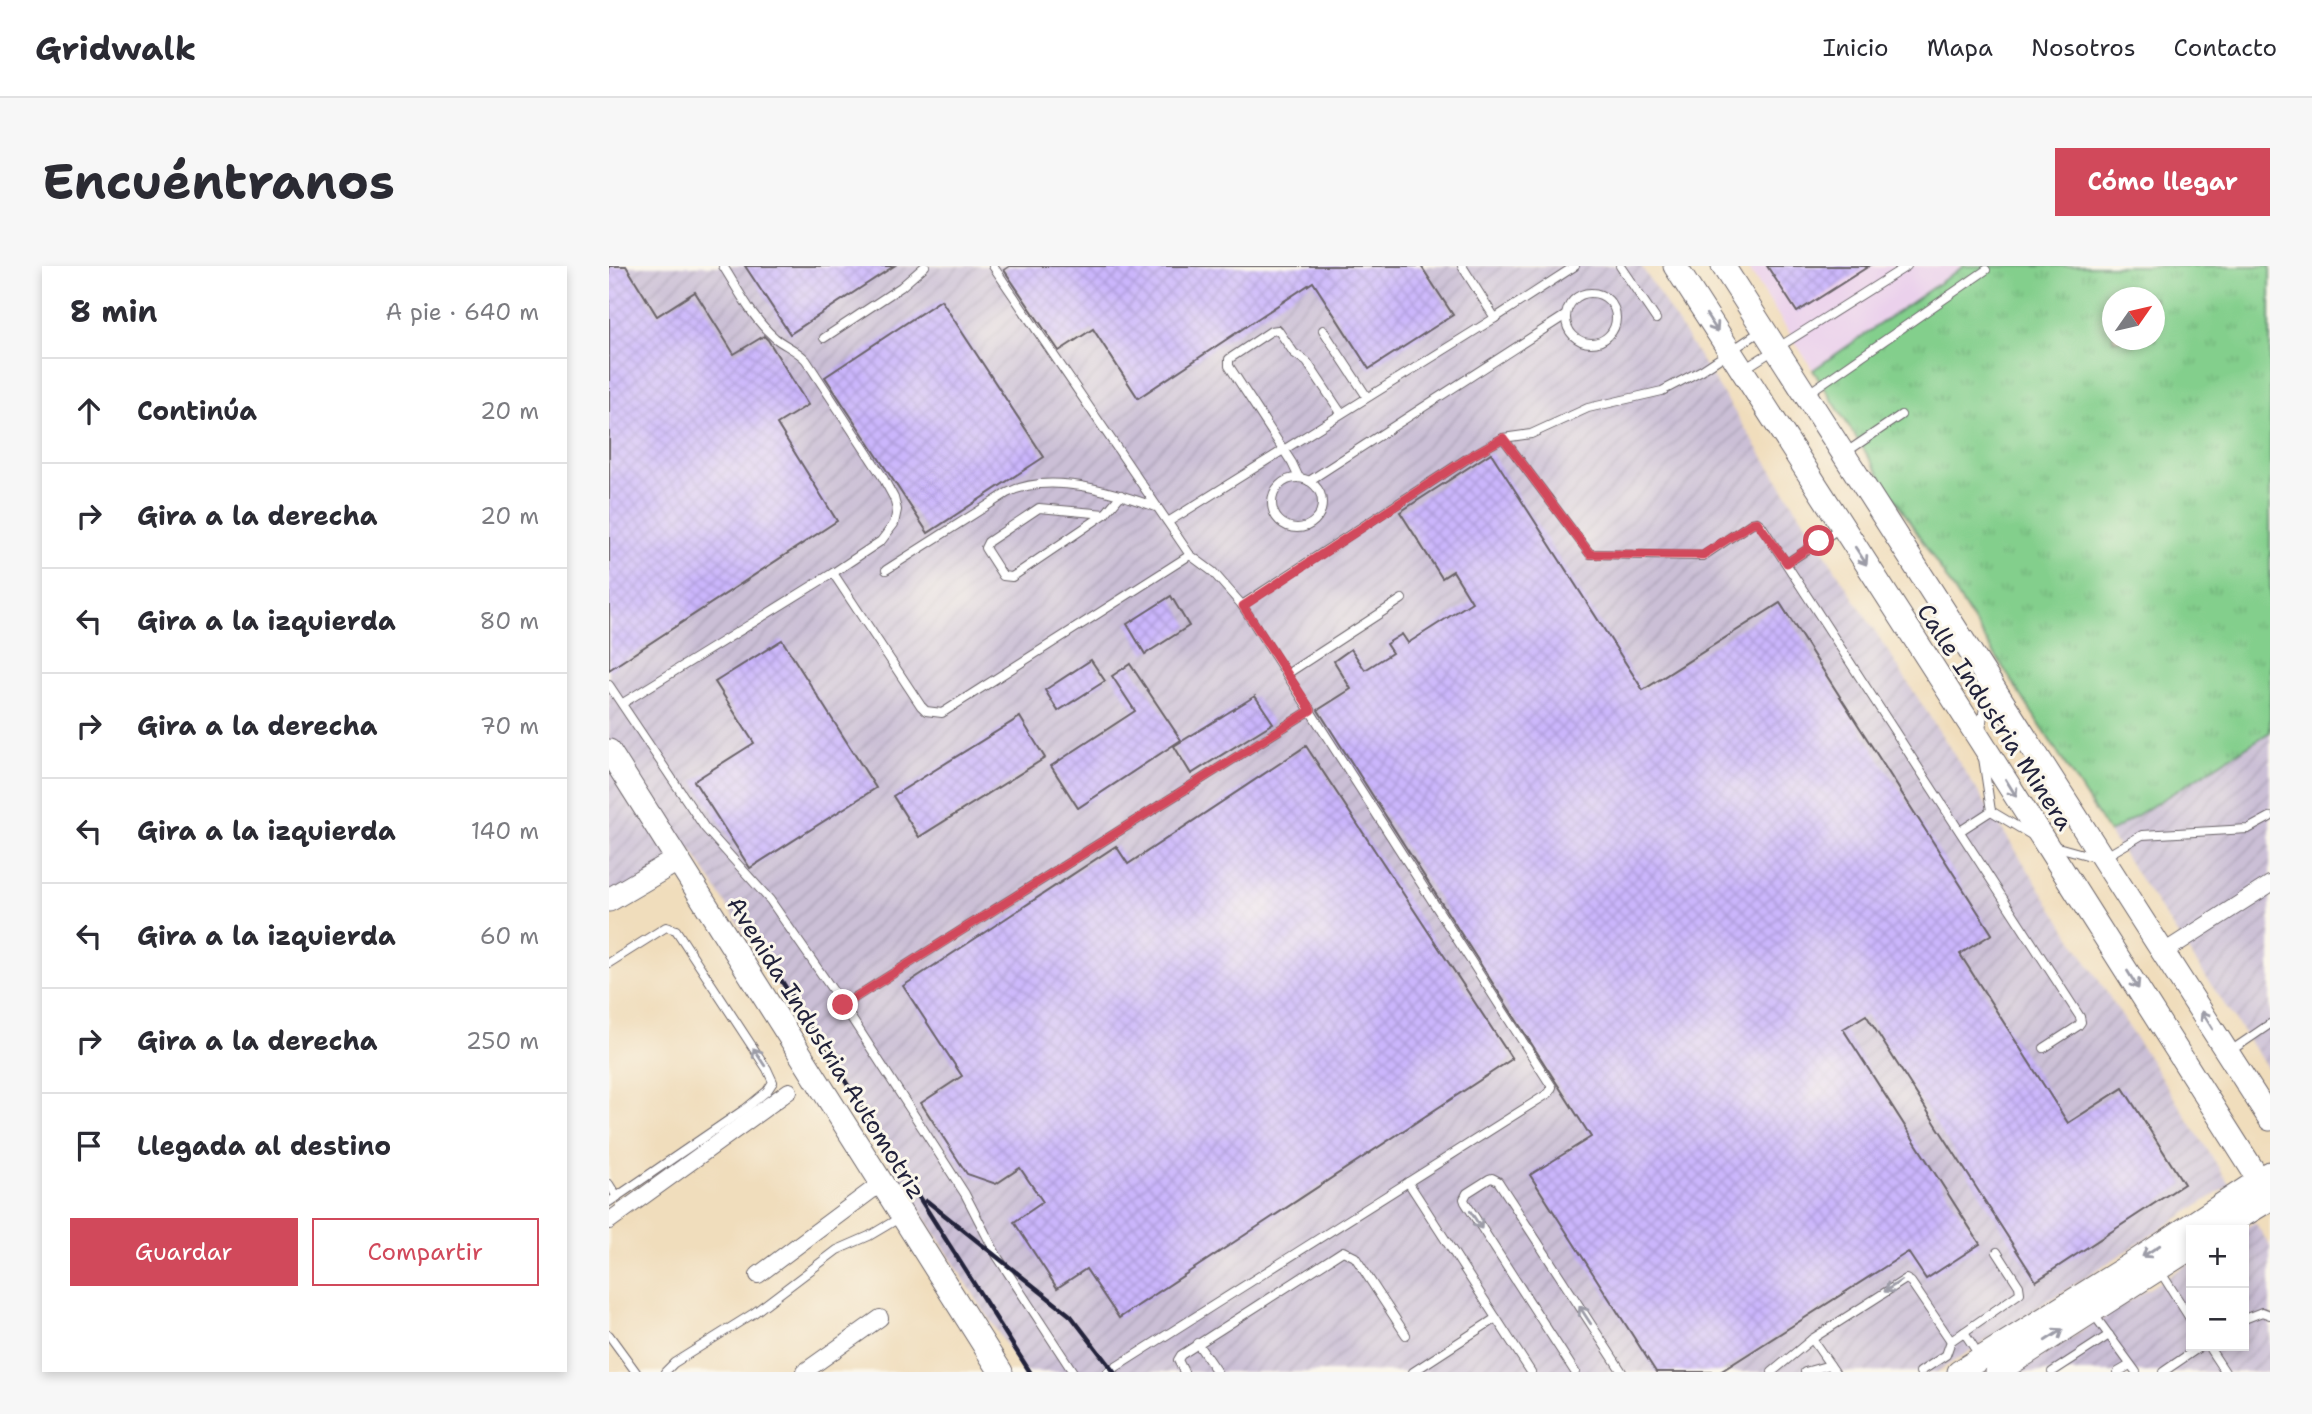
<!DOCTYPE html>
<html lang="es">
<meta charset="utf-8">
<style>
body{margin:0;font-family:"Shantell Sans",sans-serif;background:#f7f7f7;color:#2b2b33}
.controls{position:absolute;right:21px;bottom:21px;display:grid;overflow:hidden;border-radius:0px;box-shadow:0 4px 10px #0003}
.controls button{width:63px;height:63px;display:grid;place-items:center;padding:0;border:0;border-bottom:2px solid #e1e1e2;background:#fff;color:#2b2b33;font:35px sans-serif}
.compass{position:absolute;left:1493px;top:21px;width:63px;height:63px;border-radius:50%;background:#fff;box-shadow:0 4px 10px #0003;rotate:56deg}
.stop{position:absolute;width:21px;height:21px;margin:-16px;border:5px solid #d1495b;border-radius:50%;background:#fff}
.stop.end{background:#d1495b;border-color:#fff;box-shadow:0 2px 7px #0008}
.list{margin:0;padding:0;list-style:none}
h2{display:flex;justify-content:space-between;align-items:center;height:91px;margin:0;padding:0 28px;font-size:30px}
h2 small{font-size:23px;font-weight:400;color:#7c7c81}
.list li{display:grid;grid-template-columns:46px 1fr auto;gap:21px;align-items:center;box-sizing:border-box;height:105px;padding:0 28px;border-top:2px solid #e1e1e2}
.list b{display:block;font-size:26px;white-space:nowrap}
.list em{font-size:23px;font-style:normal;color:#7c7c81}
.actions{display:flex;gap:14px;padding:21px 28px}
.actions a{flex:1;padding:16px 0;border:2px solid #d1495b;border-radius:0px;text-align:center;font-size:24px;color:#d1495b}
.actions .main{background:#d1495b;color:#fff}
.icon{flex:none;width:38px;height:38px;fill:none;stroke:currentColor;stroke-width:2;stroke-linecap:round;stroke-linejoin:round}
.map{position:relative;flex:none;width:1661px;height:1106px;overflow:hidden;border-radius:0px}
header{display:flex;align-items:center;gap:42px;box-sizing:border-box;height:98px;padding:0 35px;background:#fff;border-bottom:2px solid #e1e1e2}
header strong{font-size:33px}
nav{display:flex;gap:38px;margin-inline-start:auto;font-size:24px}
.intro{display:flex;align-items:center;justify-content:space-between;box-sizing:border-box;height:168px;padding:0 42px}
h1{margin:0;font-size:49px}
.button{padding:18px 32px;border-radius:0px;background:#d1495b;color:#fff;font-size:24px;font-weight:700}
main{display:flex;gap:42px;padding:0 42px}
aside{flex:1;background:#fff;border-radius:0px;box-shadow:0 4px 10px #0003}
.map>svg:first-child{display:block}
</style>
<header>
<strong>Gridwalk</strong>
<nav><a>Inicio</a><a>Mapa</a><a>Nosotros</a><a>Contacto</a></nav>
</header>
<div class="intro"><h1>Encuéntranos</h1><a class="button">Cómo llegar</a></div>
<main>
<aside>
<h2>8 min<small>A pie · 640 m</small></h2>
<ul class="list">
<li><svg class="icon" aria-label="ahead" viewBox="0 0 24 24"><path d="M12 20V5M6 11l6-6 6 6"/></svg><div><b>Continúa</b></div><em>20 m</em></li>
<li><svg class="icon" aria-label="right" viewBox="0 0 24 24"><path d="M7 20v-9h11M14 6l5 5-5 5"/></svg><div><b>Gira a la derecha</b></div><em>20 m</em></li>
<li><svg class="icon" aria-label="left" viewBox="0 0 24 24"><path d="M17 20v-9H6M10 6l-5 5 5 5"/></svg><div><b>Gira a la izquierda</b></div><em>80 m</em></li>
<li><svg class="icon" aria-label="right" viewBox="0 0 24 24"><path d="M7 20v-9h11M14 6l5 5-5 5"/></svg><div><b>Gira a la derecha</b></div><em>70 m</em></li>
<li><svg class="icon" aria-label="left" viewBox="0 0 24 24"><path d="M17 20v-9H6M10 6l-5 5 5 5"/></svg><div><b>Gira a la izquierda</b></div><em>140 m</em></li>
<li><svg class="icon" aria-label="left" viewBox="0 0 24 24"><path d="M17 20v-9H6M10 6l-5 5 5 5"/></svg><div><b>Gira a la izquierda</b></div><em>60 m</em></li>
<li><svg class="icon" aria-label="right" viewBox="0 0 24 24"><path d="M7 20v-9h11M14 6l5 5-5 5"/></svg><div><b>Gira a la derecha</b></div><em>250 m</em></li>
<li><svg class="icon" aria-label="arrive" viewBox="0 0 24 24"><path d="M6 21V4h12l-3 4 3 4H6"/></svg><div><b>Llegada al destino</b></div></li>
</ul>
<div class="actions"><a class="main">Guardar</a><a>Compartir</a></div>
</aside>
<div class="map">
<svg width="1661" height="1106" viewBox="0 0 1661 1106">
<defs>
<pattern id="industrial-furrows" width="10" height="10" patternUnits="userSpaceOnUse" patternTransform="scale(1.75)"><rect width="10" height="10" fill="#cbbfd6"/><path d="M-1 1l2-2M0 10L10 0M9 11l2-2" fill="none" stroke="#aea4b9"/></pattern>
<pattern id="grass-tufts" width="24" height="20" patternUnits="userSpaceOnUse" patternTransform="scale(1.75)"><rect width="24" height="20" fill="#83cf8c"/><path d="M3 7l-1-3M5 7V3M7 7l1-3M15 17l-1-3M17 17v-4M19 17l1-3" fill="none" stroke="#71b17a"/></pattern>
<pattern id="building-cross-hatch" width="8" height="8" patternUnits="userSpaceOnUse" patternTransform="scale(1.75)"><rect width="8" height="8" fill="#cbb6fc"/><path d="M0 0l8 8M0 8l8-8" fill="none" stroke="#ae9cd9"/></pattern>
</defs>
<rect width="100%" height="100%" fill="#fbf7ec"/>
<filter id="ink" filterUnits="userSpaceOnUse"><feTurbulence type="fractalNoise" baseFrequency=".0143" numOctaves="2"/><feDisplacementMap in="SourceGraphic" scale="14" xChannelSelector="R" yChannelSelector="G"/><feConvolveMatrix kernelMatrix="1 2 1 2 8 2 1 2 1" color-interpolation-filters="sRGB"/></filter>
<filter id="wash" filterUnits="userSpaceOnUse"><feTurbulence type="fractalNoise" baseFrequency=".00686" numOctaves="4" result="noise"/><feDisplacementMap in="SourceGraphic" scale="28" xChannelSelector="R" yChannelSelector="G"/><feGaussianBlur stdDeviation="1.57" result="paint"/><feColorMatrix in="noise" values="0 0 0 0 0 0 0 0 0 0 0 0 0 0 0 0 0 1.4 0 .05"/><feComposite in="paint" operator="in"/></filter>
<g filter="url(#wash)">
<rect width="100%" height="100%" fill="#f0ddbc"/>
<!-- built -->
<path fill="#ebd1ec" d="M1138,0h217l-151,104z"/>
<!-- industrial -->
<g fill="url(#industrial-furrows)">
<path d="M0,0h1032l589,919 -293,187h-914l-332,-523 -82,53z"/>
<path d="M1661,466v340l-161,-239z"/>
<path d="M1646,956l15,24v126h-253l174,-110v84h53v-116h-3z"/>
</g>
<!-- grass -->
<path fill="url(#grass-tufts)" stroke="#527864" stroke-width="2" fill-rule="evenodd" d="M1355,0h306v466l-161,101 -296,-463zM1504,32h42v42h-42z"/>
<g id="blocks">
<!-- building -->
<g fill="url(#building-cross-hatch)">
<path d="M0,0h17l31,50 38,-24 39,62 30,-18 4,4 40,65 -31,19 60,97 -228,149z"/>
<path d="M136,0h149l-104,68z"/>
<path d="M401,0h411l32,49 -84,54 -56,-87 -175,116 -45,-69 -34,22 -55,-81z"/>
<path d="M1158,0h102l-72,46z"/>
<path d="M332,34l103,157 -116,76 -103,-156z"/>
<path d="M882,187l152,237 137,-87 212,331 -32,20 108,169 55,-35 61,96 -148,97 -170,-266 -23,14 137,215 -54,35 -18,-27 -188,120h-64l-126,-197 61,-38 -273,-427 33,-21 -17,-28 17,-12 14,21 27,-17 -6,-9 16,-10 6,9 64,-41 -19,-31 -11,7 -42,-66z"/>
<path d="M562,330l18,30 -44,28 -18,-30z"/>
<path d="M173,374l94,148 -126,80 -56,-87 60,-38 -39,-61z"/>
<path d="M482,394l14,21 -47,30 -13,-21z"/>
<path d="M521,398l51,76 -103,68 -27,-42 84,-55 -23,-35z"/>
<path d="M646,430l18,27 -82,51 -17,-28z"/>
<path d="M411,451l25,41 -126,79 -26,-41z"/>
<path d="M697,480l206,313 -393,259 -33,-49 -29,19 -43,-66 29,-20 -23,-34 -24,16 -29,-10 -46,-71 41,-27 -59,-90 213,-140 12,18z"/>
</g>
</g>
</g>
<g filter="url(#ink)">
<use href="#blocks" fill-opacity="0" stroke="#6a6368" stroke-width="2"/>
<g fill="none" stroke-linecap="round" stroke-linejoin="round">
<!-- service casing -->
<g stroke="#6a6368" stroke-width="10">
<g id="service">
<path d="M114,0c16,25 29,52 52,72 10,8 22,12 31,22l76,116 12,22 3,12 -3,14 -13,17 -48,32"/>
<path d="M384,0l197,289 23,17 29,33 310,482 -3,6 -441,279"/>
<path d="M1011,0l36,53"/>
<circle cx="982" cy="52" r="25"/>
<path d="M886,52l80,-52"/>
<path d="M714,64l44,67"/>
<path d="M215,72l77,-51 24,-21"/>
<path d="M1135,103l163,-103"/>
<path d="M1198,128l179,-124"/>
<path d="M894,172l87,116 113,2 49,-33 5,-1 4,3 319,492 1,5 -3,4 -34,22"/>
<path d="M1236,187l56,-38"/>
<circle cx="688" cy="237" r="25"/>
<path d="M690,212l-7,-15 -63,-97v-7l42,-28 7,-1 16,23 13,9 34,51"/>
<path d="M700,215l257,-166"/>
<path d="M496,248l-66,-6 -51,34 -3,6 18,28 9,1 93,-63 16,-19"/>
<path d="M559,256l327,-204 -33,-52"/>
<path d="M1178,297l53,-35"/>
<path d="M277,304l121,-77c43,-22 107,-1 149,14"/>
<path d="M633,339l229,-149 32,-18 28,-4 57,-26 74,-17 40,-21 59,-39"/>
<path d="M678,408l115,-75"/>
<path d="M0,419l96,143 65,72 73,105 122,189 32,62 76,116"/>
<path d="M14,437l210,-130 88,133 5,5 16,2 248,-158"/>
<path d="M1372,465l5,-43"/>
<path d="M1374,492l8,53 42,25"/>
<path d="M1351,565l31,-20"/>
<path d="M1445,580l47,13 41,-24 106,-6 22,-12"/>
<path d="M0,697l57,-36 10,3 91,139 6,13 -6,9 -22,18 -136,93"/>
<path d="M234,739l468,-295"/>
<path d="M1620,786l41,-28"/>
<path d="M799,916l123,190"/>
<path d="M0,918l8,13"/>
<path d="M1551,1005l31,49"/>
<path d="M1483,1046l44,60"/>
<path d="M1635,1053l18,-7 8,3"/>
<path d="M1355,1066l15,23"/>
<path d="M0,1069l27,37"/>
<path d="M588,1077l20,29"/>
<path d="M1599,1080l17,26"/>
<path d="M56,1106l9,-9 80,-50 83,-63 32,-14 32,-19"/>
<path d="M575,1106l-6,-12 3,-5 162,-104 12,6 51,78"/>
<path d="M804,1106l83,-54"/>
<path d="M966,1106l-110,-170 -1,-3 3,-6 22,-14 3,-1 6,3 124,191"/>
<path d="M1163,1106l40,-33"/>
<path d="M1196,1106l25,-7"/>
<path d="M1226,1106l-23,-33 94,-60 5,3 40,59"/>
<path d="M1311,1106l26,-17 5,-14 69,-48 -1,-7 -22,-34"/>
<path d="M1443,1106l57,-37"/>
<path d="M1509,1106l12,-7"/>
<path d="M1554,1106l38,-26"/>
</g>
</g>
<!-- minor casing -->
<g stroke="#6a6368" stroke-width="18">
<g id="minor">
<path d="M1555,686l106,-68"/>
<path d="M0,955l180,-130"/>
<path d="M149,1009l122,-91"/>
<path d="M195,1106l76,-54"/>
</g>
</g>
<!-- secondary casing -->
<g stroke="#6a6368" stroke-width="25">
<g id="secondary">
<path d="M1066,0l305,474 290,457"/>
<path d="M1114,0l547,853"/>
<path d="M0,485l392,621"/>
<path d="M0,634l68,-40"/>
<path d="M1610,964l51,-31"/>
<path d="M1350,1106l174,-109 137,-90"/>
<path d="M1388,1106l194,-124"/>
</g>
</g>
<!-- service -->
<use href="#service" stroke="#fff" stroke-width="8"/>
<!-- minor -->
<use href="#minor" stroke="#fff" stroke-width="16"/>
<!-- secondary -->
<use href="#secondary" stroke="#fff" stroke-width="23"/>
<!-- rail -->
<g stroke="#22223b" stroke-width="4.5">
<path d="M139,662l282,444"/>
<path d="M318,935l144,115 43,56"/>
</g>
</g>
<!-- one-way arrows -->
<defs><path id="oneway-shaft" d="M-6 0H5M1.5-3L5.5 0L1.5 3" fill="none" stroke-width="1.6" stroke-linecap="round" stroke-linejoin="round" transform="scale(1.75)"/></defs>
<g stroke="#9c9ca7">
<use href="#oneway-shaft" transform="translate(1103 57) rotate(57)"/>
<use href="#oneway-shaft" transform="translate(1252 290) rotate(57)"/>
<use href="#oneway-shaft" transform="translate(1402 522) rotate(58)"/>
<use href="#oneway-shaft" transform="translate(1524 714) rotate(58)"/>
<use href="#oneway-shaft" transform="translate(1598 754) rotate(-122)"/>
<use href="#oneway-shaft" transform="translate(150 791) rotate(-123)"/>
<use href="#oneway-shaft" transform="translate(867 954) rotate(57)"/>
<use href="#oneway-shaft" transform="translate(1542 985) rotate(147)"/>
<use href="#oneway-shaft" transform="translate(1284 1020) rotate(147)"/>
<use href="#oneway-shaft" transform="translate(976 1049) rotate(-123)"/>
<use href="#oneway-shaft" transform="translate(1445 1069) rotate(-33)"/>
</g>
</g>
<g fill="none" stroke-linecap="round" stroke-linejoin="round" filter="url(#ink)">
<!-- route -->
<path stroke="#d1495b" stroke-width="9" d="M234,739l468,-295 -68,-104 228,-150 32,-18 87,116 113,1 49,-32 5,-1 30,41 32,-22"/>
</g>
<g text-anchor="middle" stroke-width="6" stroke-linejoin="round" paint-order="stroke">
<!-- street labels -->
<g font-size="24" fill="#22223b" stroke="#fbf7ec">
<text transform="translate(1386 451) rotate(57)" y="8">Calle Industria Minera</text>
<text transform="translate(217 782) rotate(58)" y="8">Avenida Industria Automotriz</text>
</g>
</g>
</svg>
<div class="controls">
<button>+</button>
<button>−</button>
</div>
<svg class="compass" viewBox="-18 -18 36 36"><path d="M0-13l5 13h-10z" fill="#e53935"/><path d="M0 13l5-13h-10z" fill="#7c7c81"/></svg>
<div class="stop" style="left:1210px;top:275px"></div>
<div class="stop end" style="left:234px;top:739px"></div>
</div>
</main>
